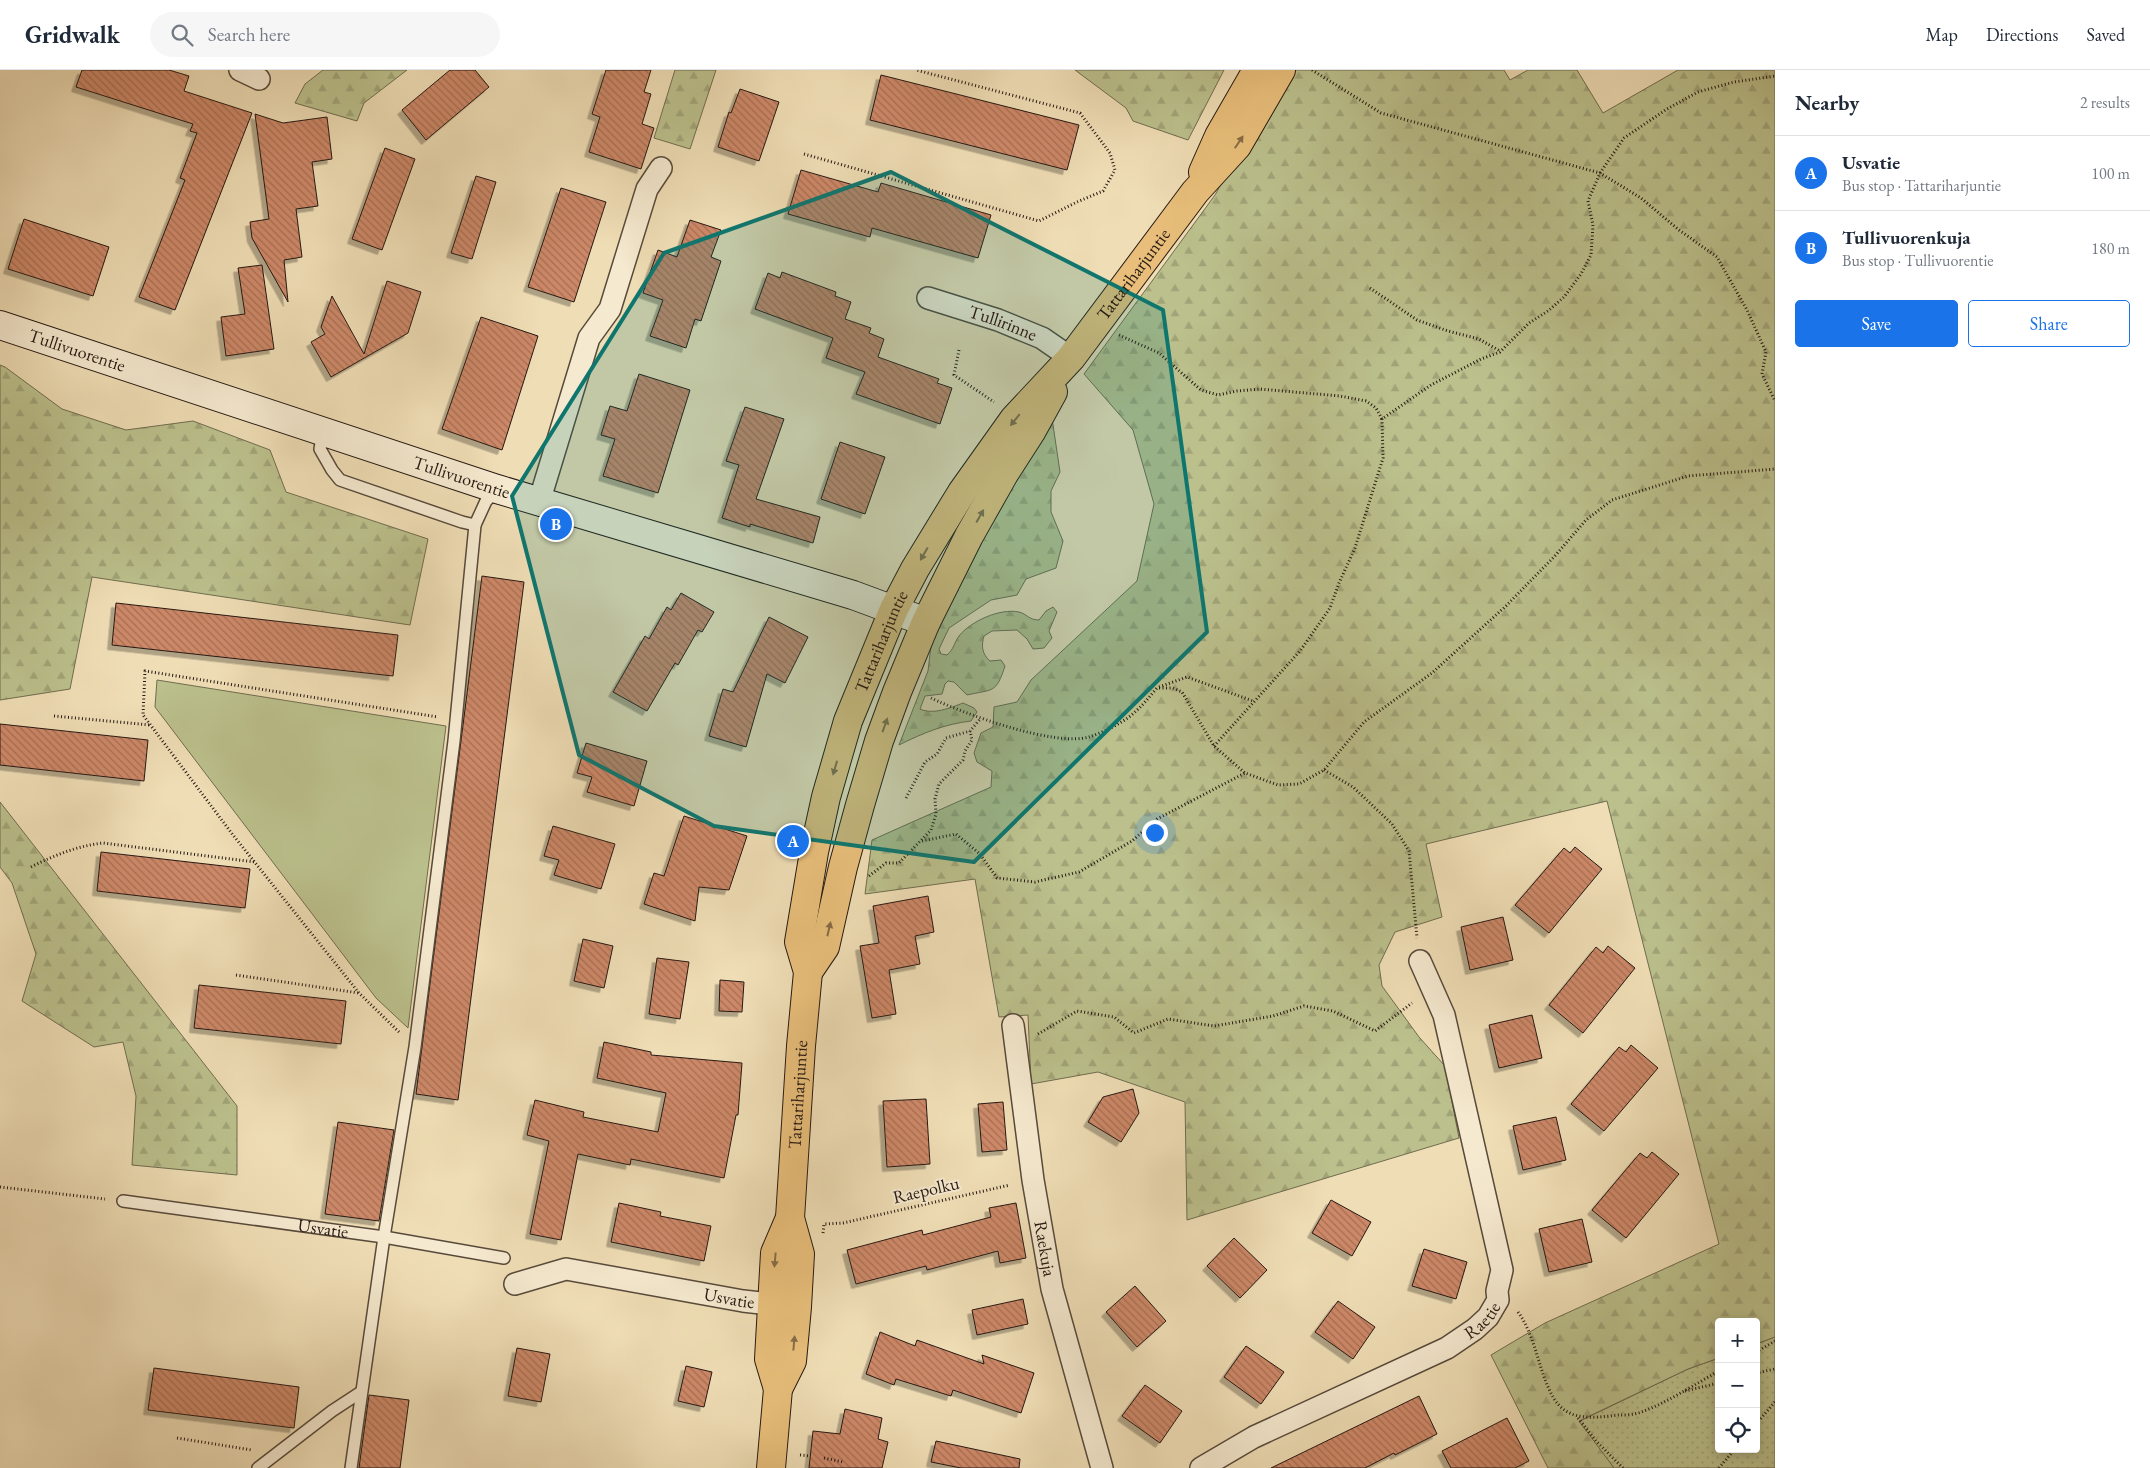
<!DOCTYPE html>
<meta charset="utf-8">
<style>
body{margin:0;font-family:"EB Garamond",serif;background:#f6f6f7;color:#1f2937}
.controls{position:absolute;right:15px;bottom:15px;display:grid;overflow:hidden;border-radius:5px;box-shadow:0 2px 12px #0003}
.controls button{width:45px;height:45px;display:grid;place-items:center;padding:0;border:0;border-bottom:1px solid #e0e1e3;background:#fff;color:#1f2937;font:25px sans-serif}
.you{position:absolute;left:1154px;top:762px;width:18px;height:18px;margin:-12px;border:4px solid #fff;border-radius:50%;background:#1a73e8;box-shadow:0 0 0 8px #1a73e833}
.badge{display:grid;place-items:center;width:32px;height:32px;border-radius:50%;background:#1a73e8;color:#fff;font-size:16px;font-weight:700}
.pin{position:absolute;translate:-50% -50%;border:2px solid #fff;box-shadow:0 1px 5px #0006}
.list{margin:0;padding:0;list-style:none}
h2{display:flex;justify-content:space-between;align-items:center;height:65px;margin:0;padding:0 20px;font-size:21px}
h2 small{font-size:16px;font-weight:400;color:#747a83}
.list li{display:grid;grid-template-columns:32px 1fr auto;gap:15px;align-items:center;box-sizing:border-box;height:75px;padding:0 20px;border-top:1px solid #e0e1e3}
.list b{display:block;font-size:19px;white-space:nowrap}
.list p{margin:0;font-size:16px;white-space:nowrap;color:#747a83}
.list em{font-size:16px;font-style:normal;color:#747a83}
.actions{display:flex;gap:10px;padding:15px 20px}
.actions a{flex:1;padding:11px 0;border:1px solid #1a73e8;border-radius:5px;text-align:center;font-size:18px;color:#1a73e8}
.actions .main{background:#1a73e8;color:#fff}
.icon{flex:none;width:28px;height:28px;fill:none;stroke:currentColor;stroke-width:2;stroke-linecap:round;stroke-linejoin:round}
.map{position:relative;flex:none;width:1775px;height:1398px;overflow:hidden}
header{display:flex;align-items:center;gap:30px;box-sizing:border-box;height:70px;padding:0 25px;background:#fff;border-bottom:1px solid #e0e1e3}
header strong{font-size:24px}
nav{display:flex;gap:28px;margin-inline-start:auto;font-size:18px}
.search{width:350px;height:45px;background:#f6f6f7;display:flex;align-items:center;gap:12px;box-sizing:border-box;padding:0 18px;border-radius:28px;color:#747a83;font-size:19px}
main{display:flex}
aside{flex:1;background:#fff}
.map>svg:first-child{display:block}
</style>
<header>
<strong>Gridwalk</strong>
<div class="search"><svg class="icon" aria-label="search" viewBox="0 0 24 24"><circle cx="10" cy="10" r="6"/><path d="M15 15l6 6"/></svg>Search here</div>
<nav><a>Map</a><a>Directions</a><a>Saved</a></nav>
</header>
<main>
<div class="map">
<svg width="1775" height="1398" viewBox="0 0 1775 1398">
<defs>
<pattern id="grass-dots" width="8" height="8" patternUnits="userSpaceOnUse" patternTransform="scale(1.25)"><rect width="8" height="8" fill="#bbc08c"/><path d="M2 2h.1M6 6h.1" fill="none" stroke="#a1a478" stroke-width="1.8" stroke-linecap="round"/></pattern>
<pattern id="forest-firs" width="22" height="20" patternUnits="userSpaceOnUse" patternTransform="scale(1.25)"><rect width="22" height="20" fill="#bbc08c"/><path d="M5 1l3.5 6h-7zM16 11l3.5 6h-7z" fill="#a1a478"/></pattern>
<pattern id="building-back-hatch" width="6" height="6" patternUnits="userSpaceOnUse" patternTransform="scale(1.25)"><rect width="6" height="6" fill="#cd8868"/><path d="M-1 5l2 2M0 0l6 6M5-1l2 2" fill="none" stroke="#a66e54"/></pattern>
<filter id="shadow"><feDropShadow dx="-4.5" dy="4.5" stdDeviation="0" flood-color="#0004"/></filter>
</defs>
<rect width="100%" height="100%" fill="#efddb5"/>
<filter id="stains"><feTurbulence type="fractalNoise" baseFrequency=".004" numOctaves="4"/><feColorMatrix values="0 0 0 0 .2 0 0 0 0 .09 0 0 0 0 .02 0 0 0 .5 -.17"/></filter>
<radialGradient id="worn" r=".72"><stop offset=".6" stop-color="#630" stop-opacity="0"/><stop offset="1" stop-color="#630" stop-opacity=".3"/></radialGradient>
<!-- grass -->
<path fill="url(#grass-dots)" stroke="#706c4f" d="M1775,1267v131h-161l-36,-46 110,-53 31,-11v91h37v-105z"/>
<!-- forest -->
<g fill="url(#forest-firs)" stroke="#706c4f">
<path d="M323,0h84l-43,33 -7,18 -62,-18 10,-19z"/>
<path d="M675,0h41l-26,79 -36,-11z"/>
<path d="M1075,0h149l-36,70 -55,-19 -7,-13z"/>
<path d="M1284,0h220l6,10 18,-10h49l26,43 75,-43h97v1267l-19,7v-22h-37v36l-31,11 -109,52 35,47h-66l-57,-113 54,-32 174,-79 -112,-443 -181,43 16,73 -47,15 -16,33 3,21 37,51 26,29 14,72 -272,82 -2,-118 -87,-30 -67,12 -3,-69 -29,2 -24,-138 -110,15 7,-54 119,-53 1,-16 -15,-9 -3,-9 7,-20 12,-6 1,-20 23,-5 14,-22 106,-99 17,-77 -21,-74 -49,-56 131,-179z"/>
<path d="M0,295l5,2 57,42 64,21 67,-9 77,29 16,42 142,47 -18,86 -318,-48 -22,112 -70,11z"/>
<path d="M1052,348l8,54 -9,19v21l12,29 -7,27 -30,11 -9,16 -26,5 -42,28 -10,21 2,5 6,1c7,-6 7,-12 12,-19 12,-15 41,-28 60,-24 8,2 10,8 20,8l7,-9 7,-4 4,5 -8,19 3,7 -8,10 -11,1 -6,-10 -10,-9 -25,1 -8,5c-3,10 -2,18 6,25l11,-1 4,6c-9,28 -12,23 -38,29l-13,-13 -6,-1 -3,3 -3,10 -17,2 -5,13c13,6 30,-1 43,-6l11,5 3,4 -6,9c-26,3 -48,12 -72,24l29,-74 5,-42 55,-113z"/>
<path d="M0,732l237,304v69l-105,-10 4,-69 -13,-54 -29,5 -72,-46 14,-47 -24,-71 -12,-16z"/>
</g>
<!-- park -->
<path fill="#bbc08c" stroke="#706c4f" d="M157,610l289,46 -38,302 -32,-30 -221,-291z"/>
<!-- building -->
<g fill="url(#building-back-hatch)" stroke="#261912" filter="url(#shadow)">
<path d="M82,0h87l20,6 -5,15 68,22 -77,197 -36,-13 46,-117 -5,-2 17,-45 -7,-2 3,-7 -117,-37z"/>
<path d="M450,0h25l14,17 -63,53 -24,-30z"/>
<path d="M606,0h45l-7,22 7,2 -9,30 12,4 -13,41 -52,-17 11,-35 -8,-3z"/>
<path d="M881,5l198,50 -12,45 -197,-50z"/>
<path d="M740,19l39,13 -20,59 -41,-14 11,-35 2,1z"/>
<path d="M255,44l28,9 44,-6 5,42 -20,3 6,44 -22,3 6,48 -18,3 4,42 -36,-64 -2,-16 19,-3z"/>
<path d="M385,78l30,11 -33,91 -30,-11z"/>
<path d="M801,100l77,22 3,-9 110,32 -13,43 -106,-30 -2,9 -82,-23z"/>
<path d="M476,106l20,6 -24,77 -21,-6z"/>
<path d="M561,118l45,14 -32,100 -46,-15z"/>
<path d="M24,149l85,28 -16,49 -85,-27z"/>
<path d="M690,150l31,10 -10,27 10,4 -20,60 -6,-2 -9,29 -36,-12 13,-36 -20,-7 15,-43 19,7z"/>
<path d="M262,195l12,84 -48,7 -5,-39 24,-3 -7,-46z"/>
<path d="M782,202l54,20 -1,4 16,6 -6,17 26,9 -2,5 15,6 -6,18 61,22 -2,4 15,5 -12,36 -84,-30 9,-22 -39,-14 7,-20 -78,-29 13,-36 12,5z"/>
<path d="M387,211l34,11 -13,41 -77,44 -20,-35 14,-8 -4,-7 11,-31 32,58z"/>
<path d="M481,247l57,19 -36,114 -60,-21z"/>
<path d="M639,304l51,16 -32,103 -55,-17 12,-37 -14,-4 9,-29 17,5z"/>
<path d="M745,337l39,12 -28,80 64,18 -7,26 -63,-19v3l-28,-9 17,-53 -13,-4z"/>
<path d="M840,372l45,15 -20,57 -44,-15z"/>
<path d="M482,506l42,6 -66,518 -42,-6z"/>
<path d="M681,523l33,19 -12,20 -4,-2 -20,35 -3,-2 -28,48 -34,-19 32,-56 4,3 18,-32 4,3z"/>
<path d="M116,533l282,32 -5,41 -281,-31z"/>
<path d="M769,547l39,20 -23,46 -18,-9 -21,73 -37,-11 14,-47 10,3z"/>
<path d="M0,654l148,16 -4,41 -144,-16z"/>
<path d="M586,673l61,18 -13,45 -47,-14 5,-15 -15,-4z"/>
<path d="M684,746l63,20 -18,54 -30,-3 -4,34 -51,-17 10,-31 10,3z"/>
<path d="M553,756l62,18 -14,45 -47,-14 5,-15 -15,-4z"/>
<path d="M1575,777l27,22 -53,64 -34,-28 49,-57 6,5z"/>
<path d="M101,782l149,17 -5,39 -148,-17z"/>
<path d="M928,826l6,36 -19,4 5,28 -31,6 7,44 -24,4 -12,-72 19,-3 -6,-37z"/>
<path d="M1503,847l10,43 -43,10 -9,-43z"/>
<path d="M583,869l30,7 -9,42 -30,-7z"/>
<path d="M1608,876l27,22 -52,65 -34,-28 47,-58 7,6z"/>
<path d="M657,888l32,4 -9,57 -31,-5z"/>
<path d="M720,910l24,2 -2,30 -23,-1z"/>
<path d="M199,915l147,16 -5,43 -147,-16z"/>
<path d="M1532,945l10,43 -43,10 -10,-43z"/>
<path d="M604,972l47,10v3l91,8 -4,52h-2l-12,63 -93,-19 -1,6 -52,-11 -17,86 -31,-6 19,-93 -22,-6 8,-35 49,12 -1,5 75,15 8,-39 -69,-15z"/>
<path d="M1631,975l27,23 -54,63 -33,-27 48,-57 7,5z"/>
<path d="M1133,1019l6,24 -18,29 -33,-20 15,-25z"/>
<path d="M926,1029l4,65 -43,3 -4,-66z"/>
<path d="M1003,1032l4,48 -25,2 -4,-48z"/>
<path d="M1556,1047l10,43 -43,10 -10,-44z"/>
<path d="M338,1052l56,8 -15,91 -54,-7z"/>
<path d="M1652,1082l27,22 -53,64 -34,-28 48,-57 7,5z"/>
<path d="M1331,1130l40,22 -19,34 -40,-23z"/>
<path d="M619,1133l42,9 -1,4 51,10 -7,35 -93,-19z"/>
<path d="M1016,1133l10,55 -26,5 -2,-12 -71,19 -1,-4 -70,18 -9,-34 75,-20 1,5 68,-18 -2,-9z"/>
<path d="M1582,1149l10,43 -43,10 -10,-43z"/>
<path d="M1234,1168l33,32 -27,28 -33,-32z"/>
<path d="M1424,1179l43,13 -11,37 -44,-13z"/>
<path d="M1135,1216l31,35 -29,26 -31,-35z"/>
<path d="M1023,1229l5,25 -51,11 -5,-25z"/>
<path d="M1338,1231l37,26 -22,32 -38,-27z"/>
<path d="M880,1262l35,14 2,-6 67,24 -2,-9 52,18 -13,40 -68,-23 -2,6 -55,-17 -2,6 -28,-11z"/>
<path d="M1246,1276l38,26 -23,32 -37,-27z"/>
<path d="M517,1278l33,6 -9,48 -33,-6z"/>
<path d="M686,1296l26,6 -8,35 -26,-6z"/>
<path d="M154,1298l145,19 -5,41 -146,-18z"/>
<path d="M1145,1315l37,26 -22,32 -38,-27z"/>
<path d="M369,1325l40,5 -9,68h-41z"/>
<path d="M1419,1326l18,38 -42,21 -1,-2 -29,15h-94z"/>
<path d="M845,1339l37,9 -4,21 10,3 -6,26h-73l4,-37 27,3z"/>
<path d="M1507,1348l22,43 -14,7h-64l-9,-17z"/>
<path d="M936,1371l84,18 -1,9h-58l-30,-6z"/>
</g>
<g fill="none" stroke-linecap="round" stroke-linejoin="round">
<!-- service casing -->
<g stroke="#584a3b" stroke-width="14">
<g id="service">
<path d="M323,361l-3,18 12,21 8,10 122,42 13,3"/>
<path id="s1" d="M123,1131l261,36 120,21"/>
<path d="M258,1398l74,-57 29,-19"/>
<path d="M351,1398l33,-231 31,-190 39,-306 21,-216 11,-24 11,-11"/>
</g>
</g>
<!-- minor casing -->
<g stroke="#584a3b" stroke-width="24">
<g id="minor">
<path d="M240,0l19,9"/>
<path id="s2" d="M928,228l70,22 44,18 29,20"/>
<path d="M539,432l50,-164 21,-29 37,-120 14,-21"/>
<path id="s3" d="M1013,955l20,155 19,109 50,179"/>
<path id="s4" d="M515,1214l51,-15 177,32 44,5"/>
<path id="s5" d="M1201,1398l53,-31 193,-89 28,-19 13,-12 10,-17 -1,-9 5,-21 -58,-255 -24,-54"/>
</g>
</g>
<!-- secondary casing -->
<g stroke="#261912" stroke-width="30">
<g id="secondary">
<path id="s6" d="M0,255l497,164 356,106 73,27"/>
</g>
</g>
<!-- primary casing -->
<g stroke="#261912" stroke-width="30">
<g id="primary">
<path d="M1203,102l16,-36 38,-66"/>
<path d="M808,902l17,-25 18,-80 17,-62 19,-64 18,-49 29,-70 43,-86 35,-62 27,-42 22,-40"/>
<path d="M778,1319l-9,-30 6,-106 15,-35"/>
<path id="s7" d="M771,1398l7,-79 14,-28 5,-54 3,-53 -10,-36 11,-172 7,-74 -9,-30 15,-90 12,-55 22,-76 46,-112 21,-40 47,-77 52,-73 57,-61 124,-166 42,-46 44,-76"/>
</g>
</g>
<!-- path -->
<g stroke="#261912" stroke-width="3" stroke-dasharray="1 2.5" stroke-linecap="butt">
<path d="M1312,0l69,43 219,60 41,25 38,32 38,27 30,53 19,42 -4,22 13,27"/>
<path d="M804,84l235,67 38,-19 26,-11 12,-21 -5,-17 -30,-40 -164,-43"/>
<path d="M1370,218l47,32 31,11 31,8 21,12"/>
<path d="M1119,265l40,18 42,37 17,5 19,-4 23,-2 80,7 26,5 10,7 6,11"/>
<path d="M959,280l-5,25 40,27"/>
<path d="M1159,617l28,-10 66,24"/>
<path d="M931,628c34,16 123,49 158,39 15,-5 36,-15 47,-26 8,-7 14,-15 21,-23h16l9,4 32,54 31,27 33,12 21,-1 25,-14 40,-48 68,-49 74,-67 48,-49 32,-37 26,-20 76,-24 87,-7"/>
<path d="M54,646l96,9"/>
<path d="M1214,676l86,-95 30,-43 9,-25 16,-35 28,-90 -1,-39 49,-34 50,-26 19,-7 29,-29 19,-12 16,-14 17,-23 10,-19 2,-30 -5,-24 12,-28 24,-35 43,-29 31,-17 36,-10 41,-6"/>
<path d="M1324,700l29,17 39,37 17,27 8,87"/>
<path d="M906,728l19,-36 12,-8 9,-16 24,-7 11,-13"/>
<path d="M922,771l34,-7 24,20 17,24 38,4 44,-10 53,-31 25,-22 88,-46"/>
<path d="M31,797c24,-12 46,-21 72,-24l152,19"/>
<path d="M869,806l17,-13h13l32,-33 5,-16 -1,-15 4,-15 24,-24 2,-9 7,-11 -2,-9"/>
<path d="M236,905l123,18"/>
<path d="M399,962l-40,-39 -126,-158 -90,-120 2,-44 293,46"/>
<path d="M1038,964l39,-23 37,6 20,16 34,-14 46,7 59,-10 31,-10 29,5 42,20 37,-28"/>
<path d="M0,1117l105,12"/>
<path d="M823,1163l1,-9 19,-1 167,-38"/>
<path d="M1518,1242c18,25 20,58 35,85 14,25 40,21 65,18 7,0 16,0 23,-3 24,-8 54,-28 78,-41"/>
<path d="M1756,1282l19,-11"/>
<path d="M1756,1303l19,-4"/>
<path d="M1685,1321l34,-8"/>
<path d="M1578,1348l18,23 27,27"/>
<path d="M1756,1354l19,-22"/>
<path d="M177,1368l75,12"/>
<path d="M800,1385l10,1"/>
<path d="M824,1388l19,4"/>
<path d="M1719,1398l16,-19"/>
</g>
<!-- service -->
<use href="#service" stroke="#f5e9cf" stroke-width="11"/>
<!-- minor -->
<use href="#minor" stroke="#f5e9cf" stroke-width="21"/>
<!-- secondary -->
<use href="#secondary" stroke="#f5e9cf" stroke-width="28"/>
<!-- primary -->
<use href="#primary" stroke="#e8be7a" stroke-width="28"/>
</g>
<!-- one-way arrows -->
<defs><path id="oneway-solid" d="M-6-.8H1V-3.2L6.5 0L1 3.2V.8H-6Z" transform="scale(1.25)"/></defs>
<g fill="#876c46">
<use href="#oneway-solid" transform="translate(1239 72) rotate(-56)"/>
<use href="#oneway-solid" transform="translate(1015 350) rotate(129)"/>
<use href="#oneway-solid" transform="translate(980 446) rotate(-60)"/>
<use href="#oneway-solid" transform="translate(924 484) rotate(120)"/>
<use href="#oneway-solid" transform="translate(885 655) rotate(-70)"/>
<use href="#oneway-solid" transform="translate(835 698) rotate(106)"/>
<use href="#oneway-solid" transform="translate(829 859) rotate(-77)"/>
<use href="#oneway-solid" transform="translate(775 1190) rotate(95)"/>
<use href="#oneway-solid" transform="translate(794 1273) rotate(-85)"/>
</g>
<!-- marked area -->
<path fill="#0f766e" fill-opacity="0.2" stroke="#0f766e" stroke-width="4" stroke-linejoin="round" d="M891,102l272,138 44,322 -233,230 -260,-36 -135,-71 -67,-259 152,-243z"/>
<g text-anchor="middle" stroke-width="4" stroke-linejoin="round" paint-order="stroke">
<!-- street labels -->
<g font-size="18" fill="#261912" stroke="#f5e9cf">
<text dy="6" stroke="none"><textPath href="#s7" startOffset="1294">Tattariharjuntie</textPath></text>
<text dy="6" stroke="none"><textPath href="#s2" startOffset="79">Tullirinne</textPath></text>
<text dy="6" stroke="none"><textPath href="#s6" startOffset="81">Tullivuorentie</textPath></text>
<text dy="6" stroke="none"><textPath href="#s6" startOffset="486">Tullivuorentie</textPath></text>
<text dy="6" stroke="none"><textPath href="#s7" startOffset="846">Tattariharjuntie</textPath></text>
<text dy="6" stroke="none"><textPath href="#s7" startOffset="379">Tattariharjuntie</textPath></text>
<text transform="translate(926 1120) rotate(-13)" y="6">Raepolku</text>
<text dy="6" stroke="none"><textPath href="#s1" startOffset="202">Usvatie</textPath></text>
<text dy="6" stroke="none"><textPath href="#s3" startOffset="226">Raekuja</textPath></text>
<text dy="6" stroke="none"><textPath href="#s4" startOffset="219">Usvatie</textPath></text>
<text dy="6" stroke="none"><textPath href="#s5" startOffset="319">Raetie</textPath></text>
</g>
</g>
<rect width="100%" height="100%" filter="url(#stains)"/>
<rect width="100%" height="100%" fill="url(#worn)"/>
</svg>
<div class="controls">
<button>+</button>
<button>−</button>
<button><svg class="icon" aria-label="locate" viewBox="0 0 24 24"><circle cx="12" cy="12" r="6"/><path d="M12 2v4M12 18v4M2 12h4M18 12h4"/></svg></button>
</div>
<div class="you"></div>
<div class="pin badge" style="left:793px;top:771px">A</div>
<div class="pin badge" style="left:556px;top:454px">B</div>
</div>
<aside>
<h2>Nearby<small>2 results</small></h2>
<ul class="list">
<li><span class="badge">A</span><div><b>Usvatie</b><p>Bus stop · Tattariharjuntie</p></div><em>100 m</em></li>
<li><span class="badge">B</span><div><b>Tullivuorenkuja</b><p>Bus stop · Tullivuorentie</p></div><em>180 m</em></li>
</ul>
<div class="actions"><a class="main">Save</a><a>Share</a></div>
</aside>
</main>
